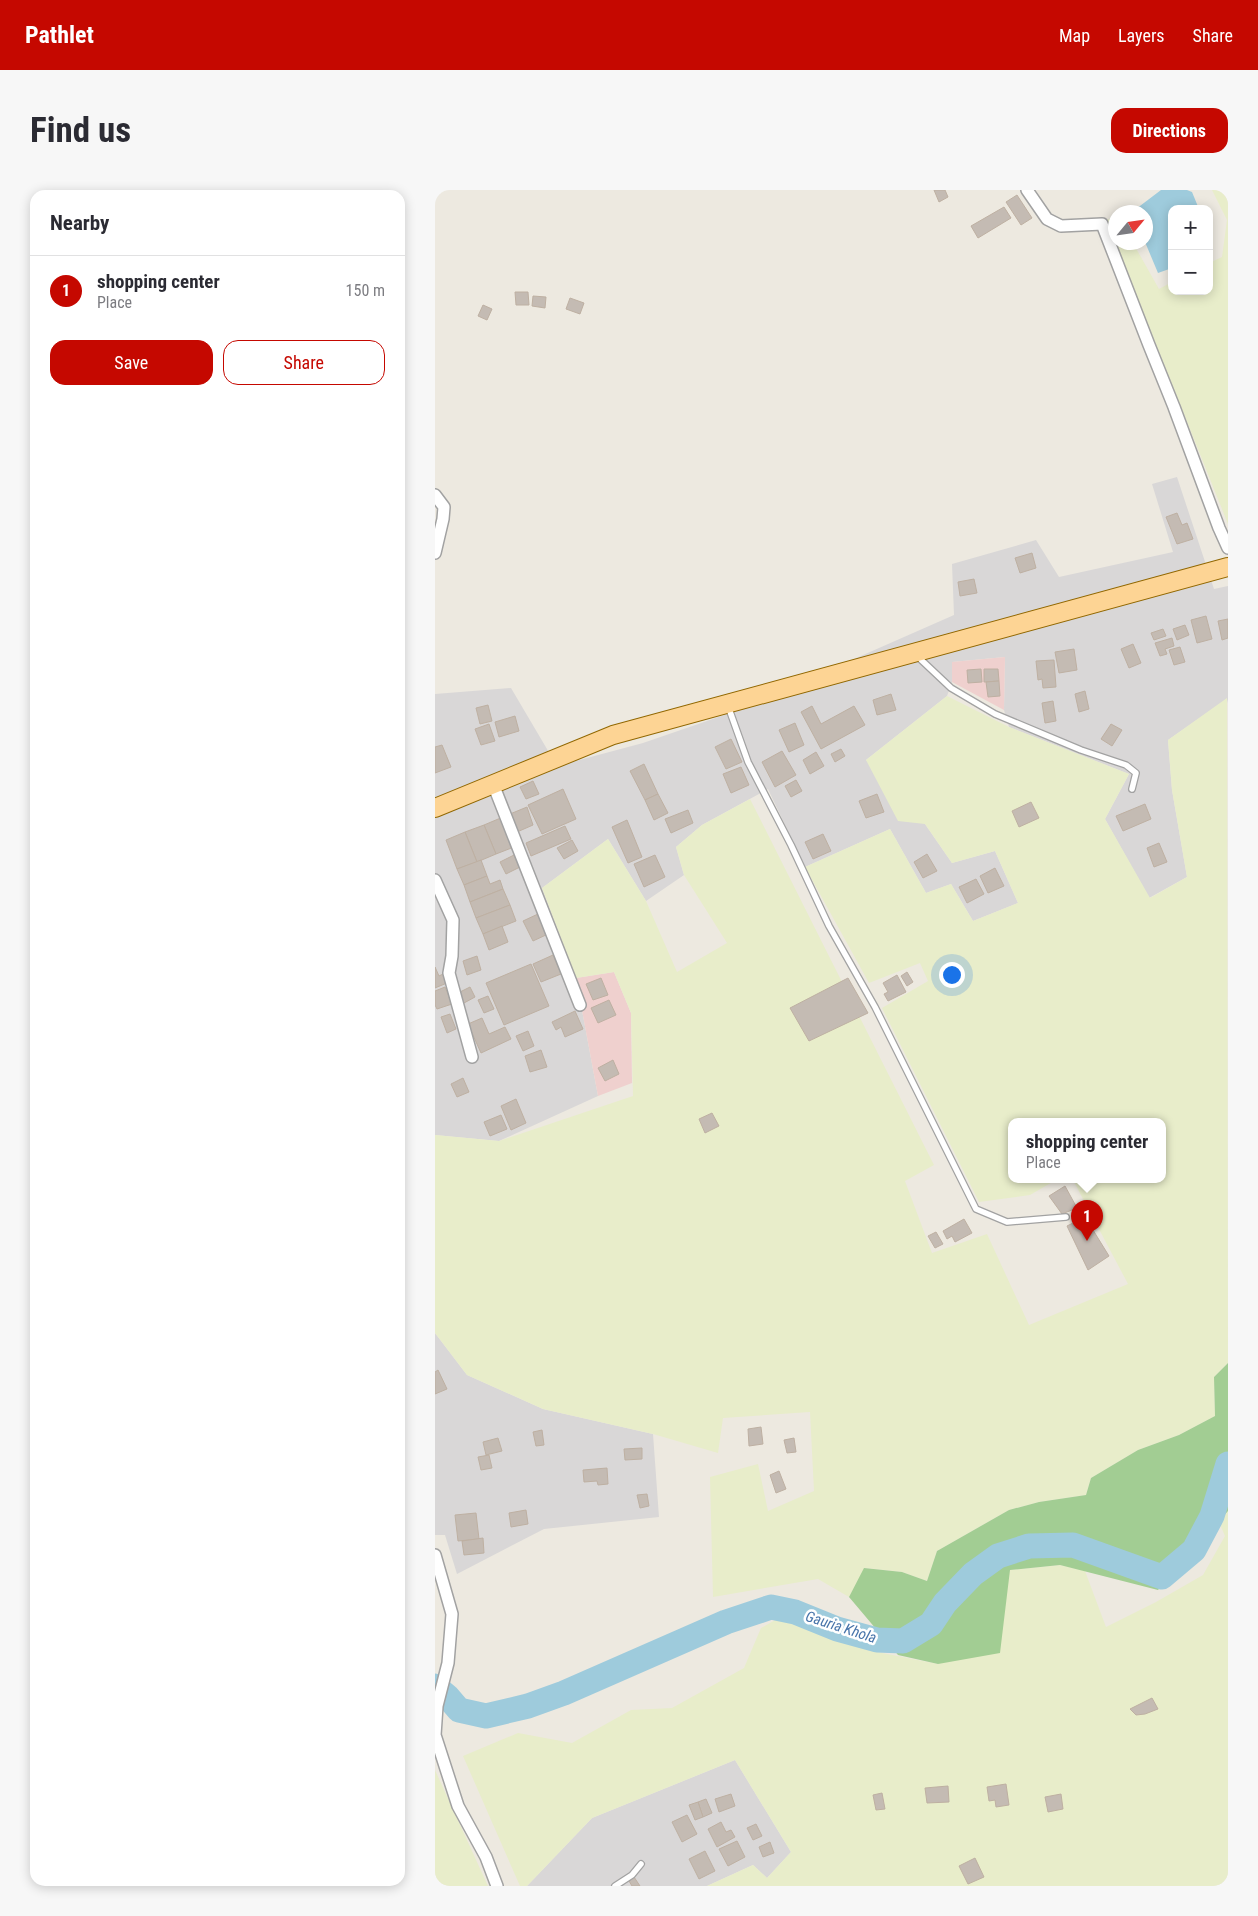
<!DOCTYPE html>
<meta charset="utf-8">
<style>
body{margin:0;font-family:"Roboto Condensed",sans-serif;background:#f7f7f7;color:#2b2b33}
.controls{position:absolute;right:15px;top:15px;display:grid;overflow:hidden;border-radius:10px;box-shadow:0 2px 12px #0003}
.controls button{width:45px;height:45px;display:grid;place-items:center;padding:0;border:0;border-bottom:1px solid #e1e1e2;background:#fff;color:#2b2b33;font:25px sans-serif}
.compass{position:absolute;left:673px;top:15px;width:45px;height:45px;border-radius:50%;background:#fff;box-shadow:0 2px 12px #0003;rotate:61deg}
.you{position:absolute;left:516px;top:784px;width:18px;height:18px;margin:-12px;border:4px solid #fff;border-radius:50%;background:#1a73e8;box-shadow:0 0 0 8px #1a73e833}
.badge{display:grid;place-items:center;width:32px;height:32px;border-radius:50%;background:#c50800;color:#fff;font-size:16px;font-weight:700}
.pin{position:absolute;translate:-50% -41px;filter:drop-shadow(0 1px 2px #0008)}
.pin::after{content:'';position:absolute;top:26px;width:18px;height:15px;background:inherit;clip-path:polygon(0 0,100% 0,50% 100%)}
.popup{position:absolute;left:573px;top:928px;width:158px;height:65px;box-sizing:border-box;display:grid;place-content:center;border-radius:10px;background:#fff;filter:drop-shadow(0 1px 4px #0005);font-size:16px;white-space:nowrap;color:#7c7c81}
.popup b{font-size:19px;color:#2b2b33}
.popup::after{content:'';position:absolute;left:50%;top:100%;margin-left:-10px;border:10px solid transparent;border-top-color:#fff}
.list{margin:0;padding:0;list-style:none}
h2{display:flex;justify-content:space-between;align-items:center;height:65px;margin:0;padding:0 20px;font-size:21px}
h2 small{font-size:16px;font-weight:400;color:#7c7c81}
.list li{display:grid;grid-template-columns:32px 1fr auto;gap:15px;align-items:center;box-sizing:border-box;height:70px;padding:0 20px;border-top:1px solid #e1e1e2}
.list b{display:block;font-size:19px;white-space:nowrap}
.list p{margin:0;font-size:16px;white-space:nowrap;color:#7c7c81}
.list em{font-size:16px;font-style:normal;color:#7c7c81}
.actions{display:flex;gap:10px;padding:15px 20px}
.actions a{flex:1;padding:11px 0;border:1px solid #c50800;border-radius:15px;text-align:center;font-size:18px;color:#c50800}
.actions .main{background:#c50800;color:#fff}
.map{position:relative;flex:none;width:793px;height:1696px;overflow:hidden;border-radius:15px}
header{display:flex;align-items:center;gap:30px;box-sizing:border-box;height:70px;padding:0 25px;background:#c50800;color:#fff}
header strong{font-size:24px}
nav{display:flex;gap:28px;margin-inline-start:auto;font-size:18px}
.intro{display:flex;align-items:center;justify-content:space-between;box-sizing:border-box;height:120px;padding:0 30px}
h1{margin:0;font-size:35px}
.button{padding:12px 22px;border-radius:15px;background:#c50800;color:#fff;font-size:18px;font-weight:700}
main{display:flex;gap:30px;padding:0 30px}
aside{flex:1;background:#fff;border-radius:15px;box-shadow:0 2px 12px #0003}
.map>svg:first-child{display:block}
</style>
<header>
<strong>Pathlet</strong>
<nav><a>Map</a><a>Layers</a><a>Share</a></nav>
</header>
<div class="intro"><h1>Find us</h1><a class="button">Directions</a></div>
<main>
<aside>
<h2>Nearby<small></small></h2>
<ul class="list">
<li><span class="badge">1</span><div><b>shopping center</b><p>Place</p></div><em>150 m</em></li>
</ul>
<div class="actions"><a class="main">Save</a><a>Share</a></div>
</aside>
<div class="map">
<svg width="793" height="1696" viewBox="0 0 793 1696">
<rect width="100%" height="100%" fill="#ede9e0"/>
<!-- residential -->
<g fill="#d9d7d7">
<path d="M742,287l37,112 14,-3v117l-1,-4 -59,41 4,50 15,87 -38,21 -44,-79 24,-45 -120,-47 -5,-17 1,-53 -53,5v20l-5,14 -81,64 59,64 27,39 43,-12 23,52 -45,18 -22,-37 -25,9 -36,-64 -85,38 -37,-78 -66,36 -26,22 8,28 -38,26 -38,-62 -66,49 34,90 22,118 -99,45 -64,-6v-441l76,-6 46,78 86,-23 93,-32 218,-96 -2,-51 84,-24 23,37 114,-25 -21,-68z"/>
<path d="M0,1143l32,42 76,34 110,25 6,83 -115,12 -87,45 -12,-39h-10z"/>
<path d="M300,1570l56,92 -24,26 -14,-13 -46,21h-180l65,-68z"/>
</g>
<!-- commercial -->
<g fill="#efd0ce">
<path d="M570,467l-1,53 -52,-28v-20z"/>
<path d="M179,782l17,41 1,70 -34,13 -22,-118z"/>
</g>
<!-- farmland -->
<g fill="#e8edca">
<path d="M777,0h16v334l-122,-304 9,-3v25l18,1 26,46 13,-7v9h37v-28l13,-6 5,-37z"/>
<path d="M512,506l62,31 120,47 -24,45 45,79 37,-21 -15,-87 -4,-50 59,-42 1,665 -14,14 1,39 -36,19 -41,15 -47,28 -5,17 -47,7 -30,8 -72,41 -10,30 -25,-9 -37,-4 -16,29 -31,-18 -105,18 -3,-120 48,-13 10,47 46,-20 -4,-79 -87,6 -5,35 -65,-19 -110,-25 -76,-34 -32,-42v-198l64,6 134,-45 -2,-83 -17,-41 -38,6 -34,-90 66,-49 38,62 31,71 50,-29 -43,-68 -8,-28 26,-22 48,-26 184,366 -29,16 27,72 55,-19 42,91 99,-41 -55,-104h89v-58h-150v58h44l-26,15 -51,7 -97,-194 46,-27 -8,-18 -51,20 -64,-116 85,-38 36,64 25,-9 22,37 45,-18 -23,-52 -43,12 -27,-39 -27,-3 -32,-61z"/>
<path d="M793,1321v375h-521l46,-21 14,13 24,-26 -56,-92 -143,58 -65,68h-7l-57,-130 55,-23 54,10 59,-33 41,-2 72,-40 17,-40 16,-9 100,33 61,12 72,-94 50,-5 25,6 21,56 50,-25 47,-27 22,-39 -6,-14z"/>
<path d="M0,1580l53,116h-53z"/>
</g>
<!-- forest -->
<path fill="#a2cd93" d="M793,1173v148l-70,79 -98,-25 -50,5 -10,83 -62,11 -40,-9 -49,-58 15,-29 38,4 25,9 10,-30 72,-41 30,-8 47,-7 5,-17 47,-28 41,-15 36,-19 -1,-39z"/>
<!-- water -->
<path fill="#9ecbdc" d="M726,0h26l5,2 7,17h-27v59l-14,5 -13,-31v-30h-13z"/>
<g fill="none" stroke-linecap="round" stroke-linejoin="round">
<!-- river -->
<path stroke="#9ecbdc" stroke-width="25" d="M0,1496l12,10 12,14 27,6 42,-10 36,-13 162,-71 45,-15 24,5 42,17 40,11 26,1 28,-17 14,-21 28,-29 25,-18 31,-10 44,-1 89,32 32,-27 18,-34 16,-52"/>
</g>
<!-- building -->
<g fill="#c4bbb3" stroke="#beb0a2">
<path d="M499,0h11l3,7 -9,5z"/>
<path d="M582,5l15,23 -11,7 -15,-23z"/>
<path d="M569,17l7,11 -33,20 -7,-12z"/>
<path d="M80,102h13l1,13h-13z"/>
<path d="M98,106l13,1 -1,11 -13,-2z"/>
<path d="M135,108l14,5 -4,11 -14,-5z"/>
<path d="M48,115l9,4 -5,11 -9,-4z"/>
<path d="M742,323l5,12 5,-2 6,16 -16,5 -11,-27z"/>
<path d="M597,363l4,15 -16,5 -5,-15z"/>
<path d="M539,389l3,14 -17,3 -2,-14z"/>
<path d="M771,426l6,23 -15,4 -6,-23z"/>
<path d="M793,429v19l-6,2 -4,-19z"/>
<path d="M750,435l4,10 -12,5 -4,-11z"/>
<path d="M728,439l3,7 -12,4 -3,-7z"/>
<path d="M737,448l2,8 -9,3 2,5 -7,2 -5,-13z"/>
<path d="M698,454l8,19 -12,5 -8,-19z"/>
<path d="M745,457l5,15 -11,3 -5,-15z"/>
<path d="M639,459l3,21 -18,3 -4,-21z"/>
<path d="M619,470l2,27 -13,1 -1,-9 -4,1 -2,-19z"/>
<path d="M546,479l1,13 -14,1 -1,-13z"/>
<path d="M549,479h14l1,12 -15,1z"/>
<path d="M564,491l1,15 -12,1 -2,-15z"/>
<path d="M650,501l4,18 -10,3 -4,-18z"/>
<path d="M456,504l5,16 -19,5 -4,-15z"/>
<path d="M618,511l3,20 -11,2 -3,-20z"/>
<path d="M53,515l4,16 -12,3 -4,-16z"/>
<path d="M377,516l9,18 33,-18 11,19 -44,24 -20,-37z"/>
<path d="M80,526l4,15 -20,6 -4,-15z"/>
<path d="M360,533l9,22 -15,7 -10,-22z"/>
<path d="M54,534l6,17 -14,4 -6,-16z"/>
<path d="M676,534l11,6 -10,16 -11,-7z"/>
<path d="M296,549l11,23 -16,7 -11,-22z"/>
<path d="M7,555l9,22 -16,6v-26z"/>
<path d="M406,559l4,7 -10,6 -4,-8z"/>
<path d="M347,561l14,24 -21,12 -13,-25z"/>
<path d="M381,562l8,14 -14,8 -7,-14z"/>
<path d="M209,574l14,30 -13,6 -15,-29z"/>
<path d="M306,577l8,18 -18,8 -8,-19z"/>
<path d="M361,590l6,11 -11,6 -6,-11z"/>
<path d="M98,591l6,13 -13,5 -6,-12z"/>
<path d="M128,599l13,30 -34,15 -14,-29z"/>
<path d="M223,604l10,19 -14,7 -9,-20z"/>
<path d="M442,604l7,18 -18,6 -7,-17z"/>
<path d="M596,612l8,16 -20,9 -7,-16z"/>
<path d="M710,614l6,15 -28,12 -7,-15z"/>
<path d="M92,617l6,18 -16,7 -7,-18z"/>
<path d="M253,620l5,13 -22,10 -6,-14z"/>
<path d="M68,627l11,30 -18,7 -12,-29z"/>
<path d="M192,630l15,37 -14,6 -16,-36z"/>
<path d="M49,635l12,29 -19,8 -12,-30z"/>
<path d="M130,636l6,13 -40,17 -5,-13z"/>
<path d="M30,642l12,30 -20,7 -11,-29z"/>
<path d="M388,644l8,17 -18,8 -8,-17z"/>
<path d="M137,650l6,11 -14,8 -7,-11z"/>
<path d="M724,653l8,19 -13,5 -7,-19z"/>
<path d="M492,664l10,17 -14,7 -9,-16z"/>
<path d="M79,665l6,12 -14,7 -6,-12z"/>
<path d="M220,665l10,22 -21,10 -10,-23z"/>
<path d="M46,670l6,16 -23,9 -7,-16z"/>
<path d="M560,678l9,18 -16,7 -8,-17z"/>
<path d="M52,686l3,8 10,-4 3,9 -33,13 -6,-17z"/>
<path d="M541,689l8,15 -17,9 -8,-16z"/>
<path d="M68,699l7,16 -34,13 -6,-16z"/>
<path d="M75,715l6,16 -33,13 -7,-16z"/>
<path d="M103,724l10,20 -15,7 -10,-20z"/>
<path d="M67,736l6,16 -19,8 -6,-16z"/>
<path d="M118,765l8,19 -20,8 -8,-18z"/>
<path d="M42,766l4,14 -14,5 -4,-14z"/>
<path d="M96,774l18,42 -45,19 -18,-42z"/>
<path d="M0,777l4,9 4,-2 4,9 -12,5z"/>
<path d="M472,782l6,10 -6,4 -6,-10z"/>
<path d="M462,785l9,17 -18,9 -4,-7 4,-2 -5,-9z"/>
<path d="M166,788l7,17 -15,5 -7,-16z"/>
<path d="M413,788l20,35 -59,28 -19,-33z"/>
<path d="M10,797l7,17 -15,5 -2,-4v-14z"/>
<path d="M35,797l5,10 -11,6 -6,-10z"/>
<path d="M53,806l6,13 -10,4 -6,-13z"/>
<path d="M174,810l7,15 -18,8 -7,-15z"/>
<path d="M140,821l8,18 -18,8 -4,-10 -5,3 -4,-8z"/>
<path d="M15,824l6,15 -9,4 -6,-16z"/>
<path d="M47,828l7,16 16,-7 6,12 -30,14 -13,-29z"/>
<path d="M93,841l6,15 -11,5 -7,-15z"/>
<path d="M106,860l6,17 -17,5 -5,-16z"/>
<path d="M178,870l6,14 -14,7 -7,-13z"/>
<path d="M28,888l6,14 -12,5 -6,-13z"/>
<path d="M81,909l10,24 -15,7 -10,-24z"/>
<path d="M277,923l7,13 -14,7 -6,-14z"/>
<path d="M66,925l6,14 -17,7 -6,-14z"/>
<path d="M630,996l12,22 -15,6 -13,-18z"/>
<path d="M650,1027l24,39 -21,14 -21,-44z"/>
<path d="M529,1029l8,14 -17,9 -3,-6 -5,3 -4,-8z"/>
<path d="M501,1042l7,12 -8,4 -7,-12z"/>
<path d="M3,1180l9,19 -12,5v-22z"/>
<path d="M326,1237l2,17 -14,2 -1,-17z"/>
<path d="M107,1240l2,15 -8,1 -3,-14z"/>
<path d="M63,1248l4,13 -16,4 -3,-13z"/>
<path d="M359,1248l2,14 -9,1 -3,-13z"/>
<path d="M207,1258v11l-17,1 -1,-11z"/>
<path d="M54,1265l3,13 -11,2 -3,-13z"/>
<path d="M172,1278l1,16 -10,1 -1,-4 -13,1 -1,-12z"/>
<path d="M344,1281l7,18 -10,4 -6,-18z"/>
<path d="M212,1304l2,12 -9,2 -3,-13z"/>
<path d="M91,1320l2,14 -17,3 -2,-14z"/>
<path d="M41,1323l3,26 -21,2 -3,-26z"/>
<path d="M48,1348l1,15 -20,2 -2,-14z"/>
<path d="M717,1508l6,11 -13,5 -9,1 -6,-6z"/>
<path d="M571,1594l3,21 -13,2 -1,-7 -6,1 -2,-14z"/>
<path d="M513,1596l1,16 -22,1 -2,-15z"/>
<path d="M447,1603l3,16 -9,1 -3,-15z"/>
<path d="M296,1604l4,12 -16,6 -4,-13z"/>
<path d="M626,1604l2,15 -15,3 -3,-15z"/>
<path d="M271,1609l6,14 -9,4 -5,-15z"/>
<path d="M263,1612l5,15 -8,3 -6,-15z"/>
<path d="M252,1625l10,19 -15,8 -10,-20z"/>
<path d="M286,1632l5,10 5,-2 4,7 -18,10 -9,-18z"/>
<path d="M321,1634l6,12 -9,4 -6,-12z"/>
<path d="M302,1651l8,16 -17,9 -9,-17z"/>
<path d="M335,1652l4,11 -11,4 -4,-10z"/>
<path d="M270,1661l10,20 -16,8 -10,-20z"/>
<path d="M540,1668l9,19 -16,7 -9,-18z"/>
<path d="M199,1687l6,9h-8l-3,-5z"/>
</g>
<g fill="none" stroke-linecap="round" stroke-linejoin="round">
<!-- lane casing -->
<g stroke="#a2a2a2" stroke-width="8">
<g id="lane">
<path d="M481,465l35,33 44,26 86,36 45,15 10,8 -4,16"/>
<path d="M293,516l20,56 43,83 38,81 46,81 101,202 31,13 59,-5"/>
<path d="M180,1696l17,-11 9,-11"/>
</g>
</g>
<!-- street casing -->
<g stroke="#a2a2a2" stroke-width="14">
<g id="street">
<path d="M592,0l20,29 14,7 41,-2 47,121 25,62 45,121 9,20"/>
<path d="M0,305l9,12 -1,12 -8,34"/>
<path d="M58,594l87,221"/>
<path d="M0,690l18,40 -1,36 -3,17 23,84"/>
<path d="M0,1365l17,59 -4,49 -11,43 -2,29 23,71 28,51 11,29"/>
</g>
</g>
<!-- primary casing -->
<g stroke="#916700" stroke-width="20">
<path id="primary" d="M0,618l178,-73 615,-168"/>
</g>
<!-- lane -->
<use href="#lane" stroke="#fff" stroke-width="5.5"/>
<!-- street -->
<use href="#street" stroke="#fff" stroke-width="11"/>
<!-- primary -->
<use href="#primary" stroke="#fdd494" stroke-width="18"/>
</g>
<g text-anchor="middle" stroke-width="5" stroke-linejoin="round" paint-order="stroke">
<!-- water labels -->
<g font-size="15" font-style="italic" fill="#4774aa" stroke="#fff">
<text transform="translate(406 1437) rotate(18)" y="5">Gauria Khola</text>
</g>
</g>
</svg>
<div class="controls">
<button>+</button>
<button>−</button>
</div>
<svg class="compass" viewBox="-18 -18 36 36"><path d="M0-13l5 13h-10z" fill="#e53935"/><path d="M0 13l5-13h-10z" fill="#7c7c81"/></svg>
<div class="you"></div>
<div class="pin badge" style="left:652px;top:1051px">1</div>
<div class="popup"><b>shopping center</b>Place</div>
</div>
</main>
